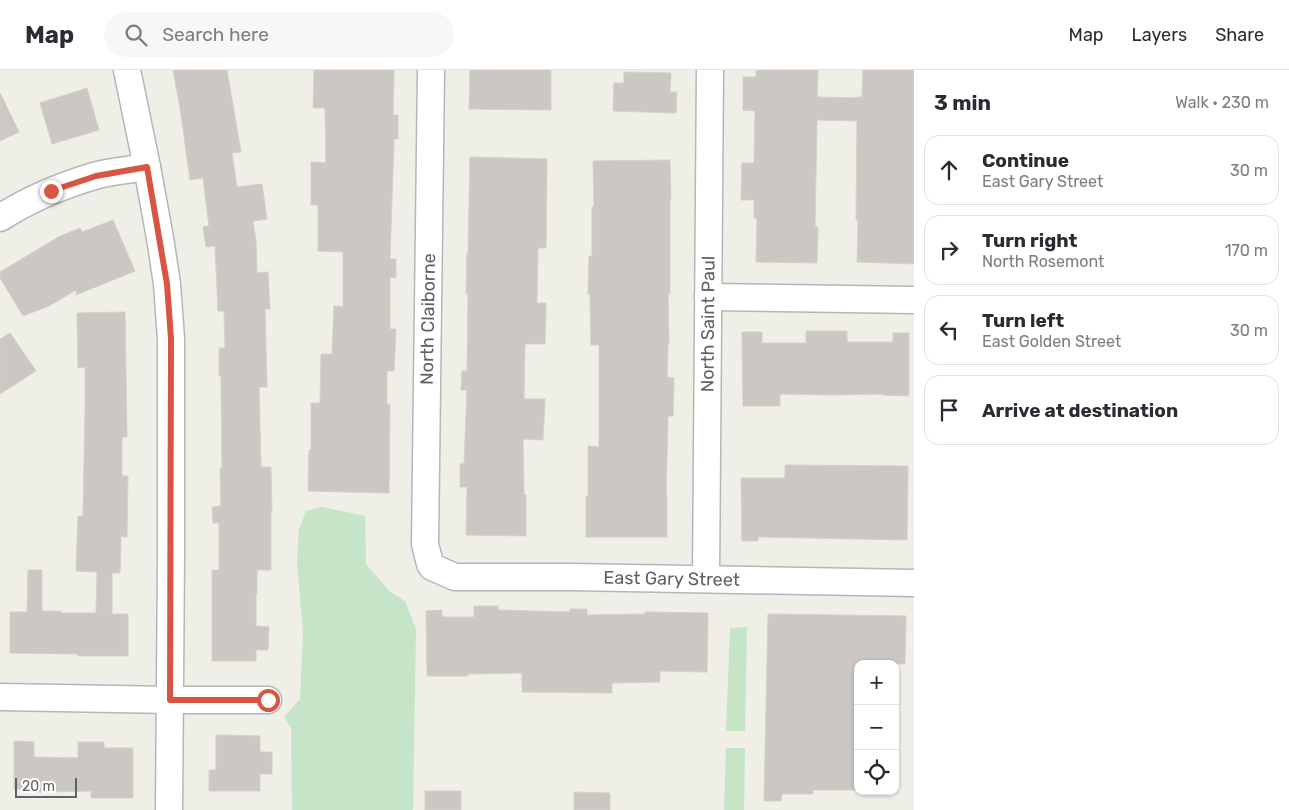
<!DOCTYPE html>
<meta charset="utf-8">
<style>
body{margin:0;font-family:Rubik,sans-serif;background:#f7f7f7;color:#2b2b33}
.controls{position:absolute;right:15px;bottom:15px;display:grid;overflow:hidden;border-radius:10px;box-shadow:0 1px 4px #0004}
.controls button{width:45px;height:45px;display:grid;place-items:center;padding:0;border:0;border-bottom:1px solid #e1e1e2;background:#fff;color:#2b2b33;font:25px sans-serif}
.scale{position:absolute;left:15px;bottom:12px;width:62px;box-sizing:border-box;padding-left:5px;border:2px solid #5e6166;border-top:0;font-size:14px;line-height:18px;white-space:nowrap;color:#5e6166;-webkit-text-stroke:4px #fff;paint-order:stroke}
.stop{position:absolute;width:15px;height:15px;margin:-11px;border:4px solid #d95543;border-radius:50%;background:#fff}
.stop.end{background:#d95543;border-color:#fff;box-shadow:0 1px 5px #0008}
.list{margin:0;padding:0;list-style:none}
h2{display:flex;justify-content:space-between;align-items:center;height:65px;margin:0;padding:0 20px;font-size:21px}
h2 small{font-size:16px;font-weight:400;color:#7c7c81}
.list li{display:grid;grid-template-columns:32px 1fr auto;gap:15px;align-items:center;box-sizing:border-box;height:70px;margin:0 10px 10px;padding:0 10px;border:1px solid #e1e1e2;border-radius:15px}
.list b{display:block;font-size:19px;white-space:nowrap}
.list p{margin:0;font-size:16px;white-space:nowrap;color:#7c7c81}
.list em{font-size:16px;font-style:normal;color:#7c7c81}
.icon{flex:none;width:28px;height:28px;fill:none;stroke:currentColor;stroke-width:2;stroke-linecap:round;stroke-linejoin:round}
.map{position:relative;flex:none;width:914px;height:740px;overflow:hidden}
header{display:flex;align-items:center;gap:30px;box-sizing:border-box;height:70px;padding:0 25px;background:#fff;border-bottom:1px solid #e1e1e2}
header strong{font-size:24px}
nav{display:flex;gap:28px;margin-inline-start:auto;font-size:18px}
.search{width:350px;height:45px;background:#f7f7f7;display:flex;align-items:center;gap:12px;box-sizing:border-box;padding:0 18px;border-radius:28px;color:#7c7c81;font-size:19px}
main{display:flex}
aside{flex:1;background:#fff}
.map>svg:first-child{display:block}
</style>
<header>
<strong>Map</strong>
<div class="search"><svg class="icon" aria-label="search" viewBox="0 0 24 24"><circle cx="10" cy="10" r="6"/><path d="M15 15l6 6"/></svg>Search here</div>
<nav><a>Map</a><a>Layers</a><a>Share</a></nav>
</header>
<main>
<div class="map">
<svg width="914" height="740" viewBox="0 0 914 740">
<rect width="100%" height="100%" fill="#efeee7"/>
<!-- green -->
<g fill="#c6e4c7">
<path d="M322,437l43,9 1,48 23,27 16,10 11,28 -3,181h-121l-1,-82 -7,-11 16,-18 3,-66 -6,-71 2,-33 7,-18z"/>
<path d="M747,557l-2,104h-19l4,-103z"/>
<path d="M726,678h19l-1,62h-20z"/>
</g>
<!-- building -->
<g fill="#cbc8c4" stroke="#d3d0c6">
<path d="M173,0h54l14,82 -9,1 5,34 25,-3 5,35 -14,2 3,20 1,32 11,-1 2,37h-5l2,78h-8l2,80h10l1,45h-1v58h-14v24h-1v32l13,1 -1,23h-12v11h-44v-91h7v-47h-6l-1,-16 9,-1 -1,-38h2l-1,-92h-2v-28h6l-1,-37h-6l-3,-65 -9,1 -3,-20 6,-1 -6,-48 -13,2 -9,-66z"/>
<path d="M314,0h80l-1,45h5v24h-4l-4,120h6v19l-6,-1v52h6l-2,42h-7v33h3l-1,89 -81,-2 1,-41h2v-47h9l1,-49h11l2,-48 9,1v-55l-25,-1v-46h-7v-43l15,1 -1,-55h-12z"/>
<path d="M470,0h81v40l-82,-1z"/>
<path d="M756,0h62l-1,27 40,1v-1h5l1,-27h51v194l-57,-2 1,-42h-2l1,-99 -40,-1 -2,107h3l-1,36 -61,-1 1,-44h-3v-18h-13l1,-37h12l1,-52 -12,-1v-33h13z"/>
<path d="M624,2l47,1 -1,19h7l-1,21 -63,-2 1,-28h10z"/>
<path d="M87,18l12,42 -47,14 -12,-41z"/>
<path d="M0,23l19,39 -19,9z"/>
<path d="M470,87l77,2 -1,89h-8l-1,55h9l-1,41h-20l-1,55h21l-2,41 -20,-1 1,56h2v41l-60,-1 1,-48h-7v-23h4l3,-74h-6l1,-19h5l1,-77h-2l1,-41h1z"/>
<path d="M670,90l1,39h-1v95h-2l1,50h-1l-1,33 7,1 -1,38h-5l-2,80h1v41h-81v-41h2v-50l11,1v-102h-8l-1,-51h-2l1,-38h3v-49h2l-1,-46z"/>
<path d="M113,150l22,51 -59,24v-5l-27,16 -26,10 -23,-38v-6l60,-36 20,-8 2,4z"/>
<path d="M125,242l2,125h-5v39h6l-1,61 -6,-1 -1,37h-8v41h16v42h-50v-2l-68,-1v-41h17l1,-42h14v41h19v2h35l1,-41 -21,-1 2,-55h5l2,-108v-41l-7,1 -1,-55z"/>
<path d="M806,261h41v11h46v-9h16v63l-26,-1v-1l-53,1 -50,-1v12h-37l-1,-74h20v11h44z"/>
<path d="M10,263l26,38 -36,23v-55z"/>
<path d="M785,395l123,1 -1,74 -149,-3v4h-16l-1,-63h44z"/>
<path d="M474,536h24v4l72,2v-3h17v6l58,-1v-2l63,1 -1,59 -47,-1v11l-48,1v10l-90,-1v-19l-54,1v2h-41l-1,-65 16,-1v7h32z"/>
<path d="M768,544l138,2 -1,48 -49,-1 1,69h-1v58h-43v4h-31l-1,7h-17z"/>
<path d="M216,665l44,1v16h12v22h-12v17h-51v-21h7z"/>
<path d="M14,671l20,1v15l44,1v-16h26v6h29v50h-42v-7l-55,1v-3h-22z"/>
<rect x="425" y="721" width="36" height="19"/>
<path d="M574,722l36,1v17h-36z"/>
</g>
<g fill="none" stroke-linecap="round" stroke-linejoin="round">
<!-- minor casing -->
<g stroke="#b4b6ba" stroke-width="29">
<g id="minor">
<path d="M127,0l20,97 13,71 7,46 4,55v216l-2,255"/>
<path id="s1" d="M431,0l-6,474 5,20 2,3 23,10h116l343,6"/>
<path d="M0,148c29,-19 61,-32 94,-42 17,-5 36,-6 53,-9"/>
<path d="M708,227l206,3"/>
<path id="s2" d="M706,509l4,-509"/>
<path d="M0,627l171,3h97"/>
</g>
</g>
<!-- minor -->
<use href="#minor" stroke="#fff" stroke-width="26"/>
</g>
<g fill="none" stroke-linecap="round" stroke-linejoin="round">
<!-- route -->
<path stroke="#d95543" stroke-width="6" d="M51,121l45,-15 51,-9 20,117 4,55 -1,361h98"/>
</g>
<g text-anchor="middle" stroke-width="5" stroke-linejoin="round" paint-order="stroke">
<!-- street labels -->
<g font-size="18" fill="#5e6166" stroke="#fff">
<text transform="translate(428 249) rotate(-89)" y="6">North Claiborne</text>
<text dy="6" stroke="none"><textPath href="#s2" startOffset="255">North Saint Paul</textPath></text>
<text dy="6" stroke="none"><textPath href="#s1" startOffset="740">East Gary Street</textPath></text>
</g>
</g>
</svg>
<div class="controls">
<button>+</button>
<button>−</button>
<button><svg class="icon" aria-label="locate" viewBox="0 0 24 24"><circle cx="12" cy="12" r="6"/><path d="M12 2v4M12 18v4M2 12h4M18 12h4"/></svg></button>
</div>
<div class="scale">20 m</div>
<div class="stop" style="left:268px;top:630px"></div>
<div class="stop end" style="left:51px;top:121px"></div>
</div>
<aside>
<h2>3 min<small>Walk · 230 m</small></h2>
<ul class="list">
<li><svg class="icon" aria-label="ahead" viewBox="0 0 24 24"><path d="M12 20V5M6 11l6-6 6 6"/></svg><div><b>Continue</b><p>East Gary Street</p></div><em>30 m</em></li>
<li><svg class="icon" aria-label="right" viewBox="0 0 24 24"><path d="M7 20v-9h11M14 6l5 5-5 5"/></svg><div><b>Turn right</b><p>North Rosemont</p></div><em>170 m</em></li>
<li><svg class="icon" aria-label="left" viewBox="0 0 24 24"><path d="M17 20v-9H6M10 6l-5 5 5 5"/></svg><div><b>Turn left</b><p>East Golden Street</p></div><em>30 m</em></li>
<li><svg class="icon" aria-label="arrive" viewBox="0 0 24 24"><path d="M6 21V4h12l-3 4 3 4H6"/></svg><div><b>Arrive at destination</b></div></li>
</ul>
</aside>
</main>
